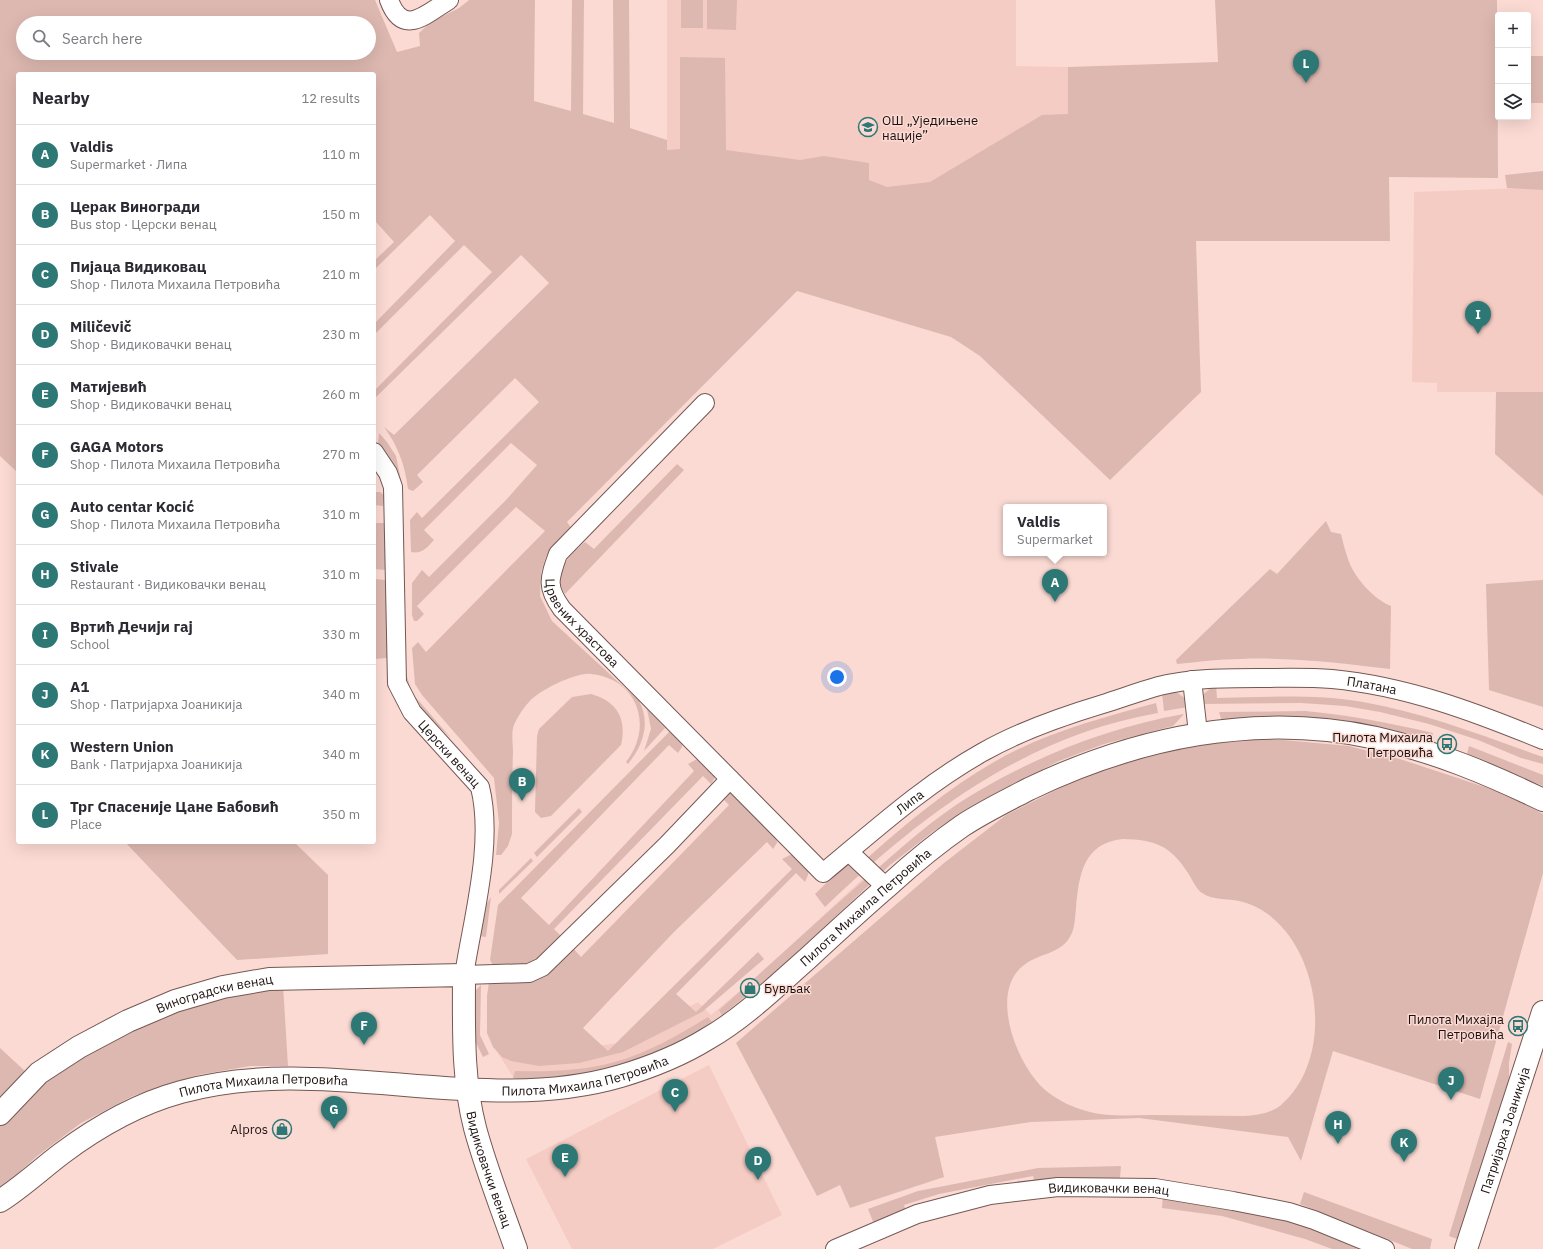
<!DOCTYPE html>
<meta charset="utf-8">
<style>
body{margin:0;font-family:"IBM Plex Sans",sans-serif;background:#f2f2f3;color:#2b2b33}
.controls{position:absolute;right:12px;top:12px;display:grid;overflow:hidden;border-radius:4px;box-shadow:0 4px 16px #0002}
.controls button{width:36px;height:36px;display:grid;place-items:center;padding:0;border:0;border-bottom:1px solid #e1e1e2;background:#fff;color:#2b2b33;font:20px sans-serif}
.you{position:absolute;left:837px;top:677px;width:14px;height:14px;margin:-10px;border:3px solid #fff;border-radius:50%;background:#1a73e8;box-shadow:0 0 0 6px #1a73e833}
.badge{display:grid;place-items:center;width:26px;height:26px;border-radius:50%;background:#2d7775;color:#fff;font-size:13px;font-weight:700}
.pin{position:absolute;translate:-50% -33px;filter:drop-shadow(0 1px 2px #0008)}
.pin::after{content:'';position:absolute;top:21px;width:14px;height:12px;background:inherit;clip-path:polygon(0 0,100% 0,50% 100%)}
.popup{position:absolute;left:1003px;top:504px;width:104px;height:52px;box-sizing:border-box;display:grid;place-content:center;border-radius:4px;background:#fff;filter:drop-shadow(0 1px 3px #0005);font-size:13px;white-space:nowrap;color:#7c7c81}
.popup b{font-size:15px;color:#2b2b33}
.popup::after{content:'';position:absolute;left:50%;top:100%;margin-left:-8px;border:8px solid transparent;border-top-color:#fff}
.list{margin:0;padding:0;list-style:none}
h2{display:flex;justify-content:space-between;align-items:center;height:52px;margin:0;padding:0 16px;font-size:17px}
h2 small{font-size:13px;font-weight:400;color:#7c7c81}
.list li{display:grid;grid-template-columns:26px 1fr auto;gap:12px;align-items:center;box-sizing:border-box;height:60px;padding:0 16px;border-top:1px solid #e1e1e2}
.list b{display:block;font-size:15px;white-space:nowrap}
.list p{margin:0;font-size:13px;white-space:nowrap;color:#7c7c81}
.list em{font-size:13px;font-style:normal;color:#7c7c81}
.icon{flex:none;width:22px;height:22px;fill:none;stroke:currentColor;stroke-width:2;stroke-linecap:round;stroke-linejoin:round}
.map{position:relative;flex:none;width:1543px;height:1249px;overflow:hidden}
.search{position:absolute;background:#fff;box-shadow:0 4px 16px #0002;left:16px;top:16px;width:360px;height:44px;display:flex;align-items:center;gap:10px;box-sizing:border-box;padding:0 14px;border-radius:22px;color:#7c7c81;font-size:15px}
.panel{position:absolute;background:#fff;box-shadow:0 4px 16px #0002;left:16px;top:72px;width:360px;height:772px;border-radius:4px}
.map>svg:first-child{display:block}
</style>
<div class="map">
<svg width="1543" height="1249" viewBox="0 0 1543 1249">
<rect width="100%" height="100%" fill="#fbdad3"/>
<!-- built -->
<g fill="#f5ccc4">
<path d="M667,0h349v66l52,1 1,104 54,66 -456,-72z"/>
<path d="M1523,188l20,2v202h-106v-9l-25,-1 2,-190z"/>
<path d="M869,873l7,6 -93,87 -61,49 -50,32 -100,28 -59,2 -17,-27 83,-2 40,-5 79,-41 13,13 50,-42z"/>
<path d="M709,1065l73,150 -69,34h-141l-46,-90z"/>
</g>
<!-- green -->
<g fill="#ddb8b0" fill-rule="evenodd">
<path d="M0,0h375l22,52 23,-6 -1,-13 12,-11 28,-14 10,-8h66l-1,101 37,10 1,-111h12l-1,114 31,9 -1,-123h16l1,128 37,12v10l13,-1v-92l45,1 1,92 74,10 24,-4 45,7v17l18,7 43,-5 112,-67 26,-1v-47l150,-5 -3,-62h282l1,178 -109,-1 1,64h-194l5,151 -91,88 -130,-124 -29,-19 -154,-46 -230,231 5,7 -18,16 -8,12 -5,15 -1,24 12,25 87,80c12,22 4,45 -11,63l-2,-2c28,-36 12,-83 -35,-88 -15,-2 -53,17 -62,28 -6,6 -12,16 -15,23 -3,7 -1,20 -1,27 -1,28 -1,55 -1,82l-4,12 -7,9h-5l3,-32 -5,-45 -72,-83 -7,-11 -3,-36 6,-6 8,10 119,-121 -29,-24 -99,99 7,8 -7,7h-3l-2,-6v-32l10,-13 7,7 78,-78 30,-34 -26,-22 -87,87 10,10c-7,8 -12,14 -23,12l-1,-32 7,-8 5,6 117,-116 -24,-24 -98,97 6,7 -10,9 -5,-2c-3,-24 -10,-43 -24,-62l10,8 155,-152 -28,-28 -147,144v-8l118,-119 -28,-27 -90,90v-11l81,-83 -25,-26 -56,55v-9l20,-19 -18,-20 -2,2v-150h-356v399l-18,-17zM23,23h346v30h-346z"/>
<rect x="681" y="0" width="22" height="28"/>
<path d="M707,0h30l-1,30 -29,-1z"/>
<rect x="1528" y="56" width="15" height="47"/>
<path d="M1543,171v19l-36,-2 -2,-13z"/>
<path d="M1496,392h47v104l-48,-42z"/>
<path d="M379,433l8,9 9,14 7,34 -4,-7 -3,-14 -18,-25z"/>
<path d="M677,464l7,6 -119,124c-14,-22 5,-39 20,-52l9,7z"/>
<path d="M374,492h6l4,3 -1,11 -9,-1z"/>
<path d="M1326,521l5,11 10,2c2,8 4,17 7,25 6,18 25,40 43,47l-1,63c-50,-6 -99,-12 -149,-10 -22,0 -43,3 -64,5l-1,-4 94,-91 7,5z"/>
<path d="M374,523h10l2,47 -12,-1z"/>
<path d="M374,579l12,1 1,78 -13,1z"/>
<path d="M1543,580v127l-54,-17 -3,-106z"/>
<path d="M406,656v17l6,20 39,45c-19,-19 -64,-53 -45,-82z"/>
<path d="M1216,684l1,14c49,-1 98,-4 146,4 63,11 120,34 180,55v7l-22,-6 -43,-18 -49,-16 -49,-12 -35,-6 -44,-3 -100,1v-8z"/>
<path d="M1175,691l11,8 2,8 -24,4 -2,-18z"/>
<path d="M591,694c26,7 36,25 30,51l-70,71 -10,2 -6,-6 2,-76 2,-7 33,-32z"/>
<path d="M1156,703l2,10c-133,23 -238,103 -333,194l-10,-13 41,-40 8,7c40,-36 83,-72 130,-99 50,-29 107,-44 162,-59z"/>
<path d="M647,709l18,19 -21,23 7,-22z"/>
<path d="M1305,711c44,4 85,12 128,22l-2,8 -70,-16 -139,-3 -3,-10z"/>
<path d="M1184,714l-11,12 -69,18 -45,17 -80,41 -44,28 -45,35 -116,109 -52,41 -3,-5c51,-45 100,-91 151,-135 32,-28 64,-57 100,-79 66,-40 139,-69 214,-82z"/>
<path d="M671,730l12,8 -1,9 -4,6 -9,-8 -148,153 28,27 145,-154 -6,-7 11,-6 15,11 1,8 -4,7 -8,-8 -149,153 8,8c-28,25 -30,32 -69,28l-3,-5 8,-55z"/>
<path d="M1230,739l54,1 65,6 54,14 97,32 43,22v59l-63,226 -147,-48 -32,110 -13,-24 -149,-19 -108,4 -96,15 9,40 -94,31 -10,-23 -23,11 -81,-153 208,-180 62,-48 70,-35 48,-20 52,-12zM1123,839c32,1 47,6 65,34 4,6 8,16 14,20 11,8 28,5 41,9 15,4 28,13 38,24 42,45 49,137 0,179 -11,9 -25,10 -37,11 -31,0 -61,-1 -91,-1 -21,0 -44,2 -63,-3 -17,-4 -33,-12 -46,-23 -27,-24 -56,-97 -20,-124 15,-12 38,-11 47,-30 4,-8 4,-18 5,-27 3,-33 7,-65 47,-69z"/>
<path d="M1469,746l74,29v11l-76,-32z"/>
<path d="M728,791l5,1 43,43 1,8 -4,6 -6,-7 -93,90 -91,96 25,23 184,-182 -10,-10 8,-4h6l13,13 -1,7 -3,7 -9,-9 -120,121 20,18 62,-60 6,7 -62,53 -79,40 -44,11 -40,3 -28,-5 -9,-4 -9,-10 -6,-14v-37l2,-14 84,-34 8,9 148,-152 -8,-8z"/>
<path d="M579,808l3,4 -45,45 -3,-4z"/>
<path d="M125,842h169l34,33v79l-91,6z"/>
<path d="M531,858l2,3 -34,33v-4z"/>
<path d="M491,897l-5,40 -7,-1 5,-28z"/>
<path d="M283,985l5,81h-38l-52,9 -65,21 -52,27 -45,34 -36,33v-69l60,-52 52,-30 87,-37z"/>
<path d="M481,985l-1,50 9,19 -6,3 -10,-20v-44z"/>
<path d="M708,1017l4,5 -37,24 -36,14 -51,14 -66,6 -9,-2 2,-7c33,1 67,0 100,-9 32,-9 64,-27 93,-45z"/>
<path d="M1508,1042l4,2 -3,19v23l-49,154 -11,-4z"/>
<path d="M0,1048l26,24 -26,29z"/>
<path d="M1121,1166l-1,12 -85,5 -2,-7 -94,18 -35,11 2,7 -32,12 -6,-15 50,-18 120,-23z"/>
<path d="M1304,1192l128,47 -2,10h-18l-112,-45z"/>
<path d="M1163,1194l108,21 63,20 30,14h-32l-27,-10 -83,-23 -60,-8z"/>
</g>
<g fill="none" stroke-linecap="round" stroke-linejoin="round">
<!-- minor casing -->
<g stroke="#745853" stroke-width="20">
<g id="minor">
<path d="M389,0c14,38 37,14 60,0"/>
<path id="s1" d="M705,403l-147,151c-9,25 -12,33 4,55l261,264c52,-43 101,-88 160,-121 37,-21 80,-36 120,-48 19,-6 38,-13 56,-18 32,-8 66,-8 98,-8 25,0 50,-1 75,1 74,7 143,33 211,61"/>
<path id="s2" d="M374,452l14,21 5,14 4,196 15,29 68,75c14,56 -7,130 -16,188l65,-2 13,-6 125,-122 63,-66"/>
<path d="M1192,680l6,53"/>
<path d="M849,852l37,35"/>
<path id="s3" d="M835,1249l82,-35 73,-19 68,-8 97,1 78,13 56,11 25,8 71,29"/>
</g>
</g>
<!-- tertiary casing -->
<g stroke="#745853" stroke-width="24">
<g id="tertiary">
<path id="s4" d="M0,1114l39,-41 40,-26 49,-26 47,-20 48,-14 46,-8 195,-4c0,51 -2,103 11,153 11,41 27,81 41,121"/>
</g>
</g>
<!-- secondary casing -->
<g stroke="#745853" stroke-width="24">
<g id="secondary">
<path id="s5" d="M0,1201c22,-14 40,-31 61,-47 36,-27 76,-50 120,-62 144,-40 297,26 440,-16 30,-9 60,-21 86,-37 37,-21 68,-52 100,-80 27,-25 54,-50 82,-74 23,-21 47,-41 73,-59 21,-14 44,-25 67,-37 108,-52 228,-77 347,-51 60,14 111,35 167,62"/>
<path id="s6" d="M1466,1249l77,-237"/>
</g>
</g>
<!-- minor -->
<use href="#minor" stroke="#fff" stroke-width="18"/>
<!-- tertiary -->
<use href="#tertiary" stroke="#fff" stroke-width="22"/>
<!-- secondary -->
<use href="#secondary" stroke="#fff" stroke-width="22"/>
</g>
<!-- icons -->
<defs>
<g id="school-ring" transform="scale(1)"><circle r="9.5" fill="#fbdad3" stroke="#2d7775" stroke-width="1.5"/><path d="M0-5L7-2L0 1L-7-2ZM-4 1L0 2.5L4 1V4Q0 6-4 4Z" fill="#2d7775"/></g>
<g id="bus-ring" transform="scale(1)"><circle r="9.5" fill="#fbdad3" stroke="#2d7775" stroke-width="1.5"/><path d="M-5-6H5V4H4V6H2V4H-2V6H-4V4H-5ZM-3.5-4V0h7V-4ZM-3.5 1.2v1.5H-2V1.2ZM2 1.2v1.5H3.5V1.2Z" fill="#2d7775"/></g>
<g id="shop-ring" transform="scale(1)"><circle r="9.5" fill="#fbdad3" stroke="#2d7775" stroke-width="1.5"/><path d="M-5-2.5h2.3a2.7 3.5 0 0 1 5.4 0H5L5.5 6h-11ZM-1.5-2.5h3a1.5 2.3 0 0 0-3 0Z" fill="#2d7775"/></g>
</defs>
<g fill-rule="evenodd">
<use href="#school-ring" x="868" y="127"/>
<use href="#bus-ring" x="1447" y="744"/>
<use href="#shop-ring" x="750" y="988"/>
<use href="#bus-ring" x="1518" y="1026"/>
<use href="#shop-ring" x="282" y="1129"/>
</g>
<g text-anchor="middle" stroke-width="3" stroke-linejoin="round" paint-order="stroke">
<!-- poi labels -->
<g font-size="13" fill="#1c110f" stroke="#fbdad3" text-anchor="end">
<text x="882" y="125" text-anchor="start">ОШ „Уједињене<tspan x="882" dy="15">нације”</tspan></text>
<text x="1433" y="742">Пилота Михаила<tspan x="1433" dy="15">Петровића</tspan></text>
<text x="764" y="993" text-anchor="start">Бувљак</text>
<text x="1504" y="1024">Пилота Михајла<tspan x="1504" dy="15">Петровића</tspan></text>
<text x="268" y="1134">Alpros</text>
</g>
<!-- street labels -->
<g font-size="13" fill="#1c110f" stroke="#fbdad3">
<text dy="5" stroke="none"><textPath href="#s1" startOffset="292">Црвених храстова</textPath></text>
<text dy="5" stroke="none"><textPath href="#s1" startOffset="1244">Платана</textPath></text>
<text dy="5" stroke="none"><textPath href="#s2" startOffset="325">Церски венац</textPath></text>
<text dy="5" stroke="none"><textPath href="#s1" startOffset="753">Липа</textPath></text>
<text dy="5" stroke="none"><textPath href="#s5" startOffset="956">Пилота Михаила Петровића</textPath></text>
<text dy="5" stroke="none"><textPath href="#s4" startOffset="251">Виноградски венац</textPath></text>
<text dy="5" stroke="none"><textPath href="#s5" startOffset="620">Пилота Михаила Петровића</textPath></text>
<text dy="5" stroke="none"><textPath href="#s5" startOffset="296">Пилота Михаила Петровића</textPath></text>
<text dy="5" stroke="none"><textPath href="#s6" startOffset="125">Патријарха Јоаникија</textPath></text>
<text dy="5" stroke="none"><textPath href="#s4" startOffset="700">Видиковачки венац</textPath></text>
<text dy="5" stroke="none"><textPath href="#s3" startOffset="284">Видиковачки венац</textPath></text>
</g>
</g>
</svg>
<div class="controls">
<button>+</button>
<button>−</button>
<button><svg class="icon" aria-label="layers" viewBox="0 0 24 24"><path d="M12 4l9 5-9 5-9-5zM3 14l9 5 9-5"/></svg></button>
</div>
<div class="you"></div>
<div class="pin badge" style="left:1055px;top:602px">A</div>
<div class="popup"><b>Valdis</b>Supermarket</div>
<div class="pin badge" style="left:522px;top:801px">B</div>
<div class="pin badge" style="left:675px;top:1112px">C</div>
<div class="pin badge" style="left:758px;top:1180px">D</div>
<div class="pin badge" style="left:565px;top:1177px">E</div>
<div class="pin badge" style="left:364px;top:1045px">F</div>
<div class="pin badge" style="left:334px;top:1129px">G</div>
<div class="pin badge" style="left:1338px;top:1144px">H</div>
<div class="pin badge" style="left:1478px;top:334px">I</div>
<div class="pin badge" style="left:1451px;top:1100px">J</div>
<div class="pin badge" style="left:1404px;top:1162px">K</div>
<div class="pin badge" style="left:1306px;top:83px">L</div>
<div class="search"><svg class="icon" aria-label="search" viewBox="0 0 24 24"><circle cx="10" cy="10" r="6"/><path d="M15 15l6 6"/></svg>Search here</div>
<section class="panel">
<h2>Nearby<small>12 results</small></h2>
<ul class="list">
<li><span class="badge">A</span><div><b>Valdis</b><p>Supermarket · Липа</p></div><em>110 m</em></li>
<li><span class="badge">B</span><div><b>Церак Виногради</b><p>Bus stop · Церски венац</p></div><em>150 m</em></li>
<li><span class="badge">C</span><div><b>Пијаца Видиковац</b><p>Shop · Пилота Михаила Петровића</p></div><em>210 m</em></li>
<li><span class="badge">D</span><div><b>Miličevič</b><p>Shop · Видиковачки венац</p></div><em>230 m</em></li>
<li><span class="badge">E</span><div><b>Матијевић</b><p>Shop · Видиковачки венац</p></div><em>260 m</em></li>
<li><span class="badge">F</span><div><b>GAGA Motors</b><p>Shop · Пилота Михаила Петровића</p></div><em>270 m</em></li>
<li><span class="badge">G</span><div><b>Auto centar Kocić</b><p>Shop · Пилота Михаила Петровића</p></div><em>310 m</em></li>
<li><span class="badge">H</span><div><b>Stivale</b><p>Restaurant · Видиковачки венац</p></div><em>310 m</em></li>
<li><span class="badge">I</span><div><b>Вртић Дечији гај</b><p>School</p></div><em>330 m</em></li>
<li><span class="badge">J</span><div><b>A1</b><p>Shop · Патријарха Јоаникија</p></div><em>340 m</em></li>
<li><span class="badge">K</span><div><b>Western Union</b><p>Bank · Патријарха Јоаникија</p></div><em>340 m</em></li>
<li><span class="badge">L</span><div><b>Трг Спасеније Цане Бабовић</b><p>Place</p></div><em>350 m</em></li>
</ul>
</section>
</div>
